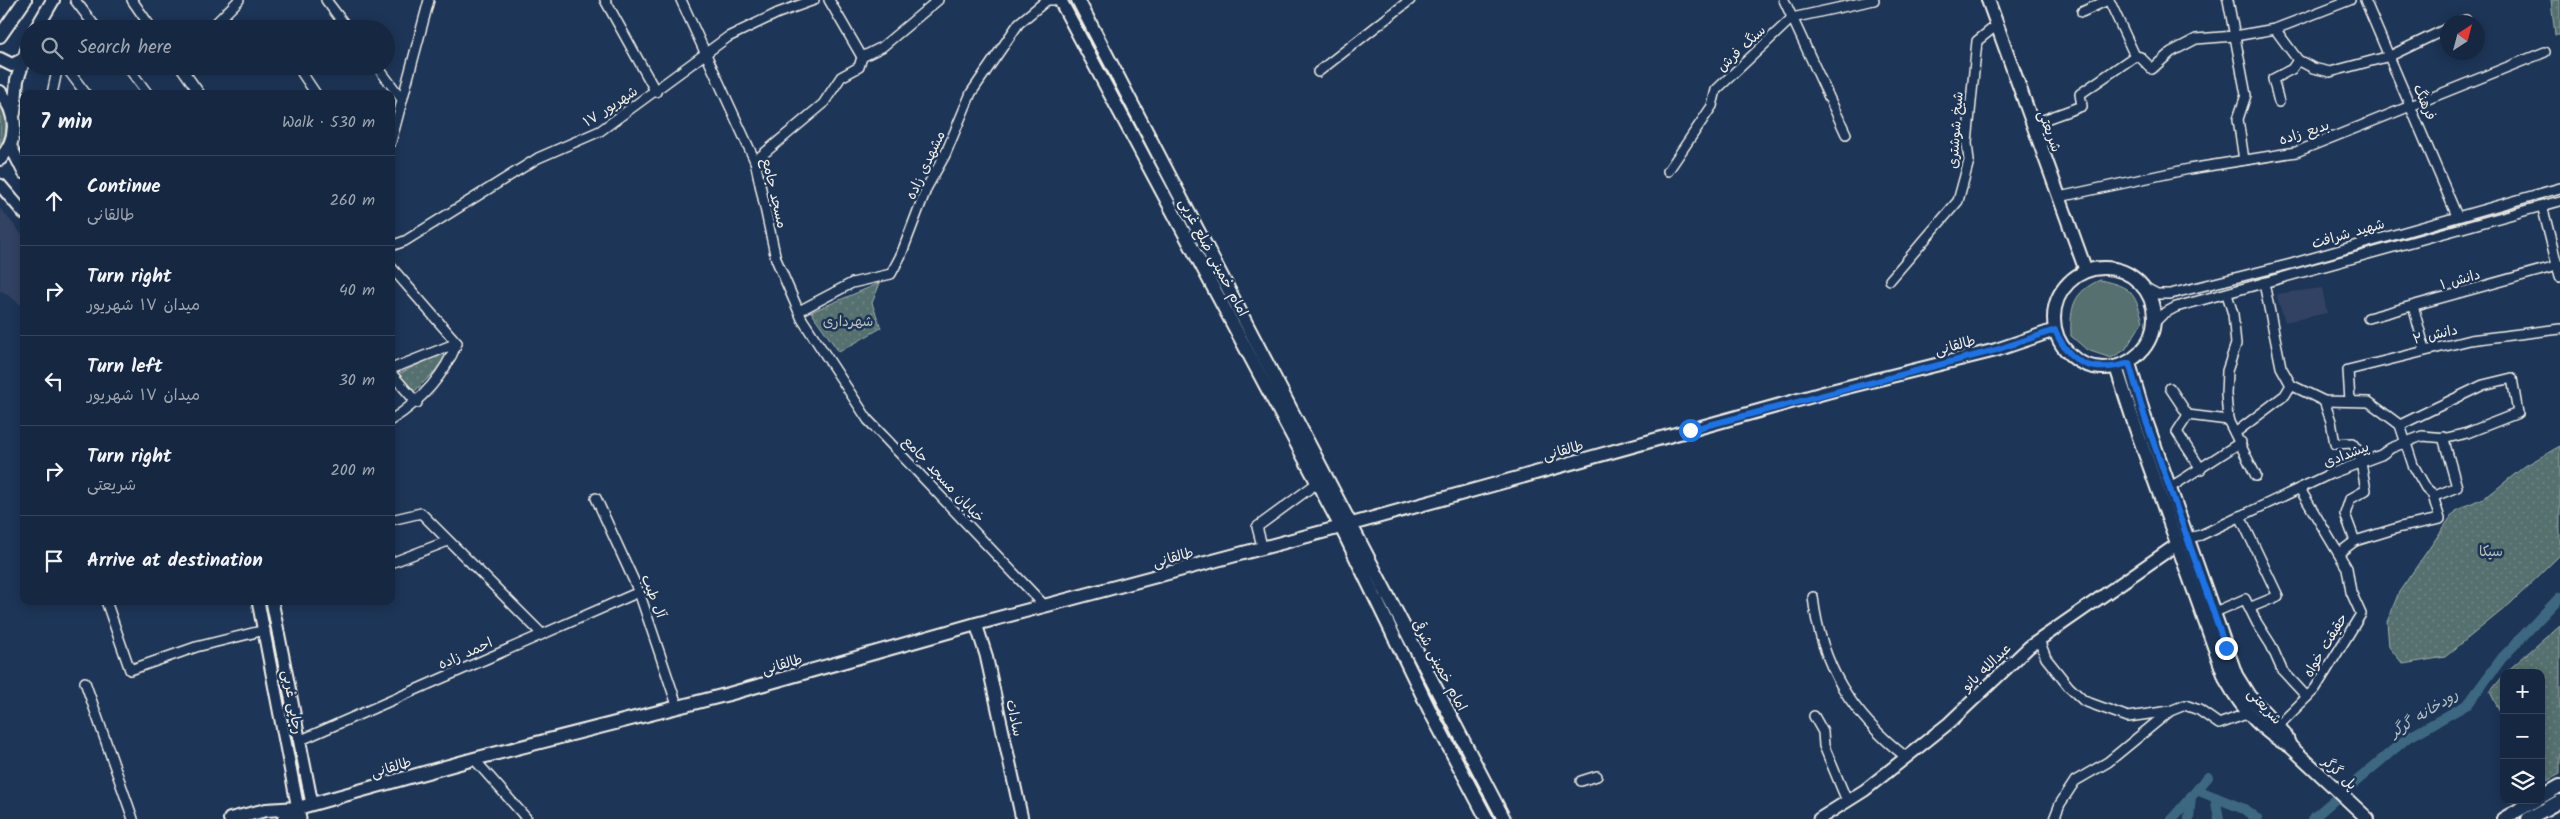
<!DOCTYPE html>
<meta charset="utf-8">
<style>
body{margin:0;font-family:Kalam,"Playpen Sans Arabic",sans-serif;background:#23344c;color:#f1f3f6}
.controls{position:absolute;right:15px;bottom:15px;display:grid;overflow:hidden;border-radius:10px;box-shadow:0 2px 12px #0003}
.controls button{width:45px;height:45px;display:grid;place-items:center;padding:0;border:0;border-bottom:1px solid #35445a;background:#162841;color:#f1f3f6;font:25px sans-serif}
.compass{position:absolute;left:2440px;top:15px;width:45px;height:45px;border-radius:50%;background:#162841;box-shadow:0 2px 12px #0003;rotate:36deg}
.stop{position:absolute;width:15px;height:15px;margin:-11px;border:4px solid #1a73e8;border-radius:50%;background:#fff}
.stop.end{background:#1a73e8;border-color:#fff;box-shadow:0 1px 5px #0008}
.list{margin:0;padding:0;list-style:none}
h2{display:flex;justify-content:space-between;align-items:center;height:65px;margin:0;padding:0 20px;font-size:21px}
h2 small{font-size:16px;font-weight:400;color:#9ea6b1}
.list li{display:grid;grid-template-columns:32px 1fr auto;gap:15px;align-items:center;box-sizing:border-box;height:90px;padding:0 20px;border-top:1px solid #35445a}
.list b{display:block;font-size:19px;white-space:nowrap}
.list p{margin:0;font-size:16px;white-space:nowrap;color:#9ea6b1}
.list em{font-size:16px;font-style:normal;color:#9ea6b1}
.icon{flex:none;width:28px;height:28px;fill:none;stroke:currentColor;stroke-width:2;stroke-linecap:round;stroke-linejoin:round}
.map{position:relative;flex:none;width:2560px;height:819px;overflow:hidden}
.search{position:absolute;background:#162841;box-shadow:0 2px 12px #0003;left:20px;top:20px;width:375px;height:55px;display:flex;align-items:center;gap:12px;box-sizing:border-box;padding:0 18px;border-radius:28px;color:#9ea6b1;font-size:19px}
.panel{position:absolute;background:#162841;box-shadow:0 2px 12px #0003;left:20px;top:90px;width:375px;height:515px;border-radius:10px}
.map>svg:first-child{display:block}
</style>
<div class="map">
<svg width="2560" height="819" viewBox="0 0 2560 819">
<defs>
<pattern id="park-dots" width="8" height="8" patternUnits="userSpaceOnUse" patternTransform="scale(1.25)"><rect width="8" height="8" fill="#55706e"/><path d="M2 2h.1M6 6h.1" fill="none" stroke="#6e8583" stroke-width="1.8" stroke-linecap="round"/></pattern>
</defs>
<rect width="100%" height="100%" fill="#1d3557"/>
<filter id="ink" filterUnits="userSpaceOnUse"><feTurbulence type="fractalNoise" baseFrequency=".02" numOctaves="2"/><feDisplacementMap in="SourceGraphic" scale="10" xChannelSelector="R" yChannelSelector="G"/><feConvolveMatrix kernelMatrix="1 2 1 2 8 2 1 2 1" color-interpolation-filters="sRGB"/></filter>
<g filter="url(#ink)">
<!-- built -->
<g fill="#314264">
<path d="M0,208l24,29v70l-22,-16 -2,1z"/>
<path d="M2322,288l5,25 -42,9 -9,-28z"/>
</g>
<!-- grass -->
<g fill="#55706e" stroke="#a4b0ab">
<path d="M0,105c8,12 8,28 0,40z"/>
<path d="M2100,280c31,7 34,11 43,41l-18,29 -14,8 -24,-8 -16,-14c-1,-29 2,-44 29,-56z"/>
</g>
<!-- park -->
<g fill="url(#park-dots)" stroke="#a4b0ab">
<path d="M2551,0h9v35h-5z"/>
<path d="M880,283l-8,20 9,25 -42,24 -28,-40z"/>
<path d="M443,353l3,4 -4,7 -29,29 -15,-19z"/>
<path d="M2560,446v109l-49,48 -66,54 -42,7 -14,-17 -2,-25 12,-30 56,-81 34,-16 36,-29z"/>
<path d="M2560,625v149l-19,10v-111h-36z"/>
<path d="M2504,675v45l-14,-28z"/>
</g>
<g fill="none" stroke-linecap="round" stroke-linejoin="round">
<!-- canal -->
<g stroke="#3d6882" stroke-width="10">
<path d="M2197,790l47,19 13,10"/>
<path d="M2215,797l4,22"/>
<path d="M2172,819l36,-42"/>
<path d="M2189,819l2,-23"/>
<path d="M2312,819l94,-80 62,-35 34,-46 58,-61"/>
</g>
<!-- minor casing -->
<g stroke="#f4f1e8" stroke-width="12">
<g id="minor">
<path d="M75,0l22,29"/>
<path d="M132,0l20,29"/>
<path d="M326,0l22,29"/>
<path d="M605,0l51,92"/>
<path d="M681,0l74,161 21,98 26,60 66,101 177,186"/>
<path d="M829,0l33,57 20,-10 56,-47"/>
<path d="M1784,0l62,134"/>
<path d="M2109,0l26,56"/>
<path d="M2228,0l18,95 -8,24 6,41"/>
<path d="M2365,0l92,216"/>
<path d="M2082,12l26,-12"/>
<path d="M2460,22l6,-2"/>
<path d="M210,29l29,-29"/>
<path d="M2275,29l23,31 15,8 17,4 60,-16 58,-28"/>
<path d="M2135,56l5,1 12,12 19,-17 25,-13 39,-3 40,-7 75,-29"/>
<path d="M65,66l21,28"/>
<path d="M127,66l21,28"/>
<path d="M180,66l20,28"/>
<path d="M377,66l24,32"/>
<path d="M1318,72l92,-72"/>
<path d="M302,73l14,21"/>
<path d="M52,94l6,-28"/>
<path d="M2279,102l-6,-23 19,-10 6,-9"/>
<path d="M2032,124l50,-18 -2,-12 55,-38"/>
<path d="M391,142l38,-142"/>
<path d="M755,161l68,-57 18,-27 18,-10 3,-10"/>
<path d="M1668,171l44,-65 4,-16 76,-72 82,-18"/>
<path d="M2059,197l130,-28 107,-17 249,-100"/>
<path d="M2542,205l18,72"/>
<path d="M391,246l14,-5 133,-83 62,-27 128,-94 50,-24 36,-13"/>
<path d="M391,267l66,76"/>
<path d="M1890,280l68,-79 11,-40 -2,-18 10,-102 20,-16"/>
<path d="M2264,283l17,84 10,18 33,16 45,1 31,23 13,40 13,23 9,8 22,-9 -14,-50"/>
<path d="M2144,287l13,7h13l121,-30 269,-76"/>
<path d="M2227,294l6,20 3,30 -9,27 -1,23 2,26 28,56"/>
<path d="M2413,306l12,44"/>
<path d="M799,311l53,-28 39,-9 10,-19 26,-68 18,-32 26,-62 48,-70 28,-23h6"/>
<path d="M2368,318l192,-53"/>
<path d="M2154,323l9,-9 13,-7 384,-106"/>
<path d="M391,369l66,-26c-13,33 -36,58 -66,77"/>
<path d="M391,373l26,30"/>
<path d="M2170,388l18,27 40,5"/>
<path d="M2324,401l7,20 4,23 17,-1 7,9 7,38 -16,9 -5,15 10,27 -16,12"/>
<path d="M2350,401l-2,-31 122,-30 90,-11"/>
<path d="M2188,415l-11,17 24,37"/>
<path d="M2235,433l50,-38 6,-10"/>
<path d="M2171,487l70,-45"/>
<path d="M596,498l43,94 39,116"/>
<path d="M2240,516l38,80 -29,12"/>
<path d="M391,520l30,-7 121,121"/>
<path d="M2188,538l13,-3 129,-61 51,-19 10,-7 31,-12 25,2 20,-5 51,-20 -6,-35 -29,7 -83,40"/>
<path d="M2355,541l46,-14 39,-8 -8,-26"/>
<path d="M1261,542l-4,-15 60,-44"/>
<path d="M391,563l57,-22"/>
<path d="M1813,597c8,69 39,118 93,160"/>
<path d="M106,601l24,69 66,-23 69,-17"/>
<path d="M2215,612l30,-13 12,24 14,22 11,25 25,27"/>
<path d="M2039,640l7,18 23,29 15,14 44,16 42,-6 15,-6 14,5 20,14 30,-11"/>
<path d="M85,682l48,137"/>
<path d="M1814,716l9,16 1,14 23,55"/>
<path d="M2278,726l37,-37 46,-75 -10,-22 -4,-24 -47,-79"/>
<path d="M301,740l338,-148"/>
<path d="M474,759l53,60"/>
<path d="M1581,781l16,-5"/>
<path d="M2054,819l6,-15 15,-23 33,-19 62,-51"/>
</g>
</g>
<!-- tertiary casing -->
<g stroke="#f4f1e8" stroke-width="15">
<g id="tertiary">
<path d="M10,145l14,28"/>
<path d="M0,185l24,28"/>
<path d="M258,601l42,218"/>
<path d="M272,601l40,203"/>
<path d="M976,624l10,31 36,164"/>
<path d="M1819,819l46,-29 84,-67 80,-76 150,-104"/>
</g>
</g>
<!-- secondary casing -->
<g stroke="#f4f1e8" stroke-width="16">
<g id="secondary">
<path d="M1060,0l281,527 90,186 56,106"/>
<path d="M1078,0l426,819"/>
<path d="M1988,0l98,271"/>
<path d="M36,29l17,-29"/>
<path d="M0,36l25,-36"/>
<path d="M0,59l12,6 10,-5"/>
<path d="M0,92c18,21 19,47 0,67"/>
<path d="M14,113l3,-33 12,-36"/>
<circle cx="2104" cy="318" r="50"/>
<path d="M2129,363l16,55 91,257 13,21 36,38 5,12"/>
<path d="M2116,367l19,59 91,254c15,27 36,52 64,66l78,73"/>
<path d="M2541,797l19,-11"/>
<path d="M298,808l176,-49 255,-65 247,-70 365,-97 486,-135 169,-42 59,-20"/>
<path d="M230,819l36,-9 32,-2 -14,11"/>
<path d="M2503,819l33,-19"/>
<path d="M2528,819l32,-18"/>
</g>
</g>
<!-- minor -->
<use href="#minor" stroke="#1d3557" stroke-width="9"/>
<!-- tertiary -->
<use href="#tertiary" stroke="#1d3557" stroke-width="11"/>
<!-- secondary -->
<use href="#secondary" stroke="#1d3557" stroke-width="12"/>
</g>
</g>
<g fill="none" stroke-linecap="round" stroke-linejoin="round" filter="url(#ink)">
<!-- route -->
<path stroke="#1a73e8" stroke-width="6" d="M1690,430l306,-80 59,-20c15,35 38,44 74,33l16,55 81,230"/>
</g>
<g text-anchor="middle" stroke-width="5" stroke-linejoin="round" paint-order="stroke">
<!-- street labels -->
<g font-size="14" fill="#f4f1e8" stroke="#1d3557">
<text transform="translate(1741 48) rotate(-43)" y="5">سنگ فرش</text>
<text transform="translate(2425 102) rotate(67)" y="5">فرهنگ</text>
<text transform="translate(610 106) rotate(-33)" y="5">۱۷ شهریور</text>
<text transform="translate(1955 130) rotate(-86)" y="5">شیخ شوشتری</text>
<text transform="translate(2050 131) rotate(70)" y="5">شریعتی</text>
<text transform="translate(2304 132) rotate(-18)" y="5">بدیع زاده</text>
<text transform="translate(925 165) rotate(-65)" y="5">مشهدی زاده</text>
<text transform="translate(775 193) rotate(77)" y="5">مسجد جامع</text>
<text transform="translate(2348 233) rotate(-16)" y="5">شهید شرافت</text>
<text transform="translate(1214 257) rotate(62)" y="5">امام خمینی ضلع غربی</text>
<text transform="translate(2460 279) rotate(-16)" y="5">دانش ۱</text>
<text transform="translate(2435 334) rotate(-13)" y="5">دانش ۲</text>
<text transform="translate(1955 345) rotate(-15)" y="5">طالقانی</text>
<text transform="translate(1563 450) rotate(-15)" y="5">طالقانی</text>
<text transform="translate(2346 454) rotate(-21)" y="5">پیشدادی</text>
<text transform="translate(944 479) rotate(47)" y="5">خیابان مسجد جامع</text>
<text transform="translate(1173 557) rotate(-15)" y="5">طالقانی</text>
<text transform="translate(654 596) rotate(69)" y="5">آل طیب</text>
<text transform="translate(2325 645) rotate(-59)" y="5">حقیقت خواه</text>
<text transform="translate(465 653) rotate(-24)" y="5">احمد زاده</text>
<text transform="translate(782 664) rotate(-16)" y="5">طالقانی</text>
<text transform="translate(1440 665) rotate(62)" y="5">امام خمینی شرقی</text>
<text transform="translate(1986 667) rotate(-44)" y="5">عبدالله بانو</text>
<text transform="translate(293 702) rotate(80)" y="5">رجایی غربی</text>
<text transform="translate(2265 706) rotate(47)" y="5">شریعتی</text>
<text transform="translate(1015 718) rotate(78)" y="5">سادات</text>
<text transform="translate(391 767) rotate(-16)" y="5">طالقانی</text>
<text transform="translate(2340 773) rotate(43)" y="5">پل گرگر</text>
</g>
<!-- park labels -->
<g font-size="14" fill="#bcc4bd" stroke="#1d3557">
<text x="848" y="326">شهرداری</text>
<text x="2491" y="556">سیکا</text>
</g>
<!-- water labels -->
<g font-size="15" font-style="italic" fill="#b4c1c4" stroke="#1d3557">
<text transform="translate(2424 713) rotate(-32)" y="5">رودخانه گرگر</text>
</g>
</g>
</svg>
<div class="controls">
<button>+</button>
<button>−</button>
<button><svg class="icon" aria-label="layers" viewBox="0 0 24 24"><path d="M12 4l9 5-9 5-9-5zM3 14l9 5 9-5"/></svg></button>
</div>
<svg class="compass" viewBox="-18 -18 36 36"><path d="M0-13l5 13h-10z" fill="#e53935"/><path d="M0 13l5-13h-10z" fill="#9ea6b1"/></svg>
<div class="stop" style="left:1690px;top:430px"></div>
<div class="stop end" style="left:2226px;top:648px"></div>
<div class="search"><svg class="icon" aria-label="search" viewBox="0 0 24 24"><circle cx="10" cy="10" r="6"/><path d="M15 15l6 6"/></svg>Search here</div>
<section class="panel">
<h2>7 min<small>Walk · 530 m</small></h2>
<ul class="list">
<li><svg class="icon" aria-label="ahead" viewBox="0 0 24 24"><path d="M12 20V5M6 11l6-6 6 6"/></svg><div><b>Continue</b><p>طالقانی</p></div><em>260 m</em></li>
<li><svg class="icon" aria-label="right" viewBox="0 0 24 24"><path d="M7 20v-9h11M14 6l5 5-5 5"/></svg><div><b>Turn right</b><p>میدان ۱۷ شهریور</p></div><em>40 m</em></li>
<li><svg class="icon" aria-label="left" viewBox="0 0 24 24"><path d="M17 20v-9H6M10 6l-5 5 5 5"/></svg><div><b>Turn left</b><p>میدان ۱۷ شهریور</p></div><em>30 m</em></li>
<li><svg class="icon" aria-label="right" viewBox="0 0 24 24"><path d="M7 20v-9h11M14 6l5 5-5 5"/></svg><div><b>Turn right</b><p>شریعتی</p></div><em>200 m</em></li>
<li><svg class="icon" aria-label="arrive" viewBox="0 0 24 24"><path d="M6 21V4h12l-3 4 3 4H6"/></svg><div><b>Arrive at destination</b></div></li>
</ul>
</section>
</div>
